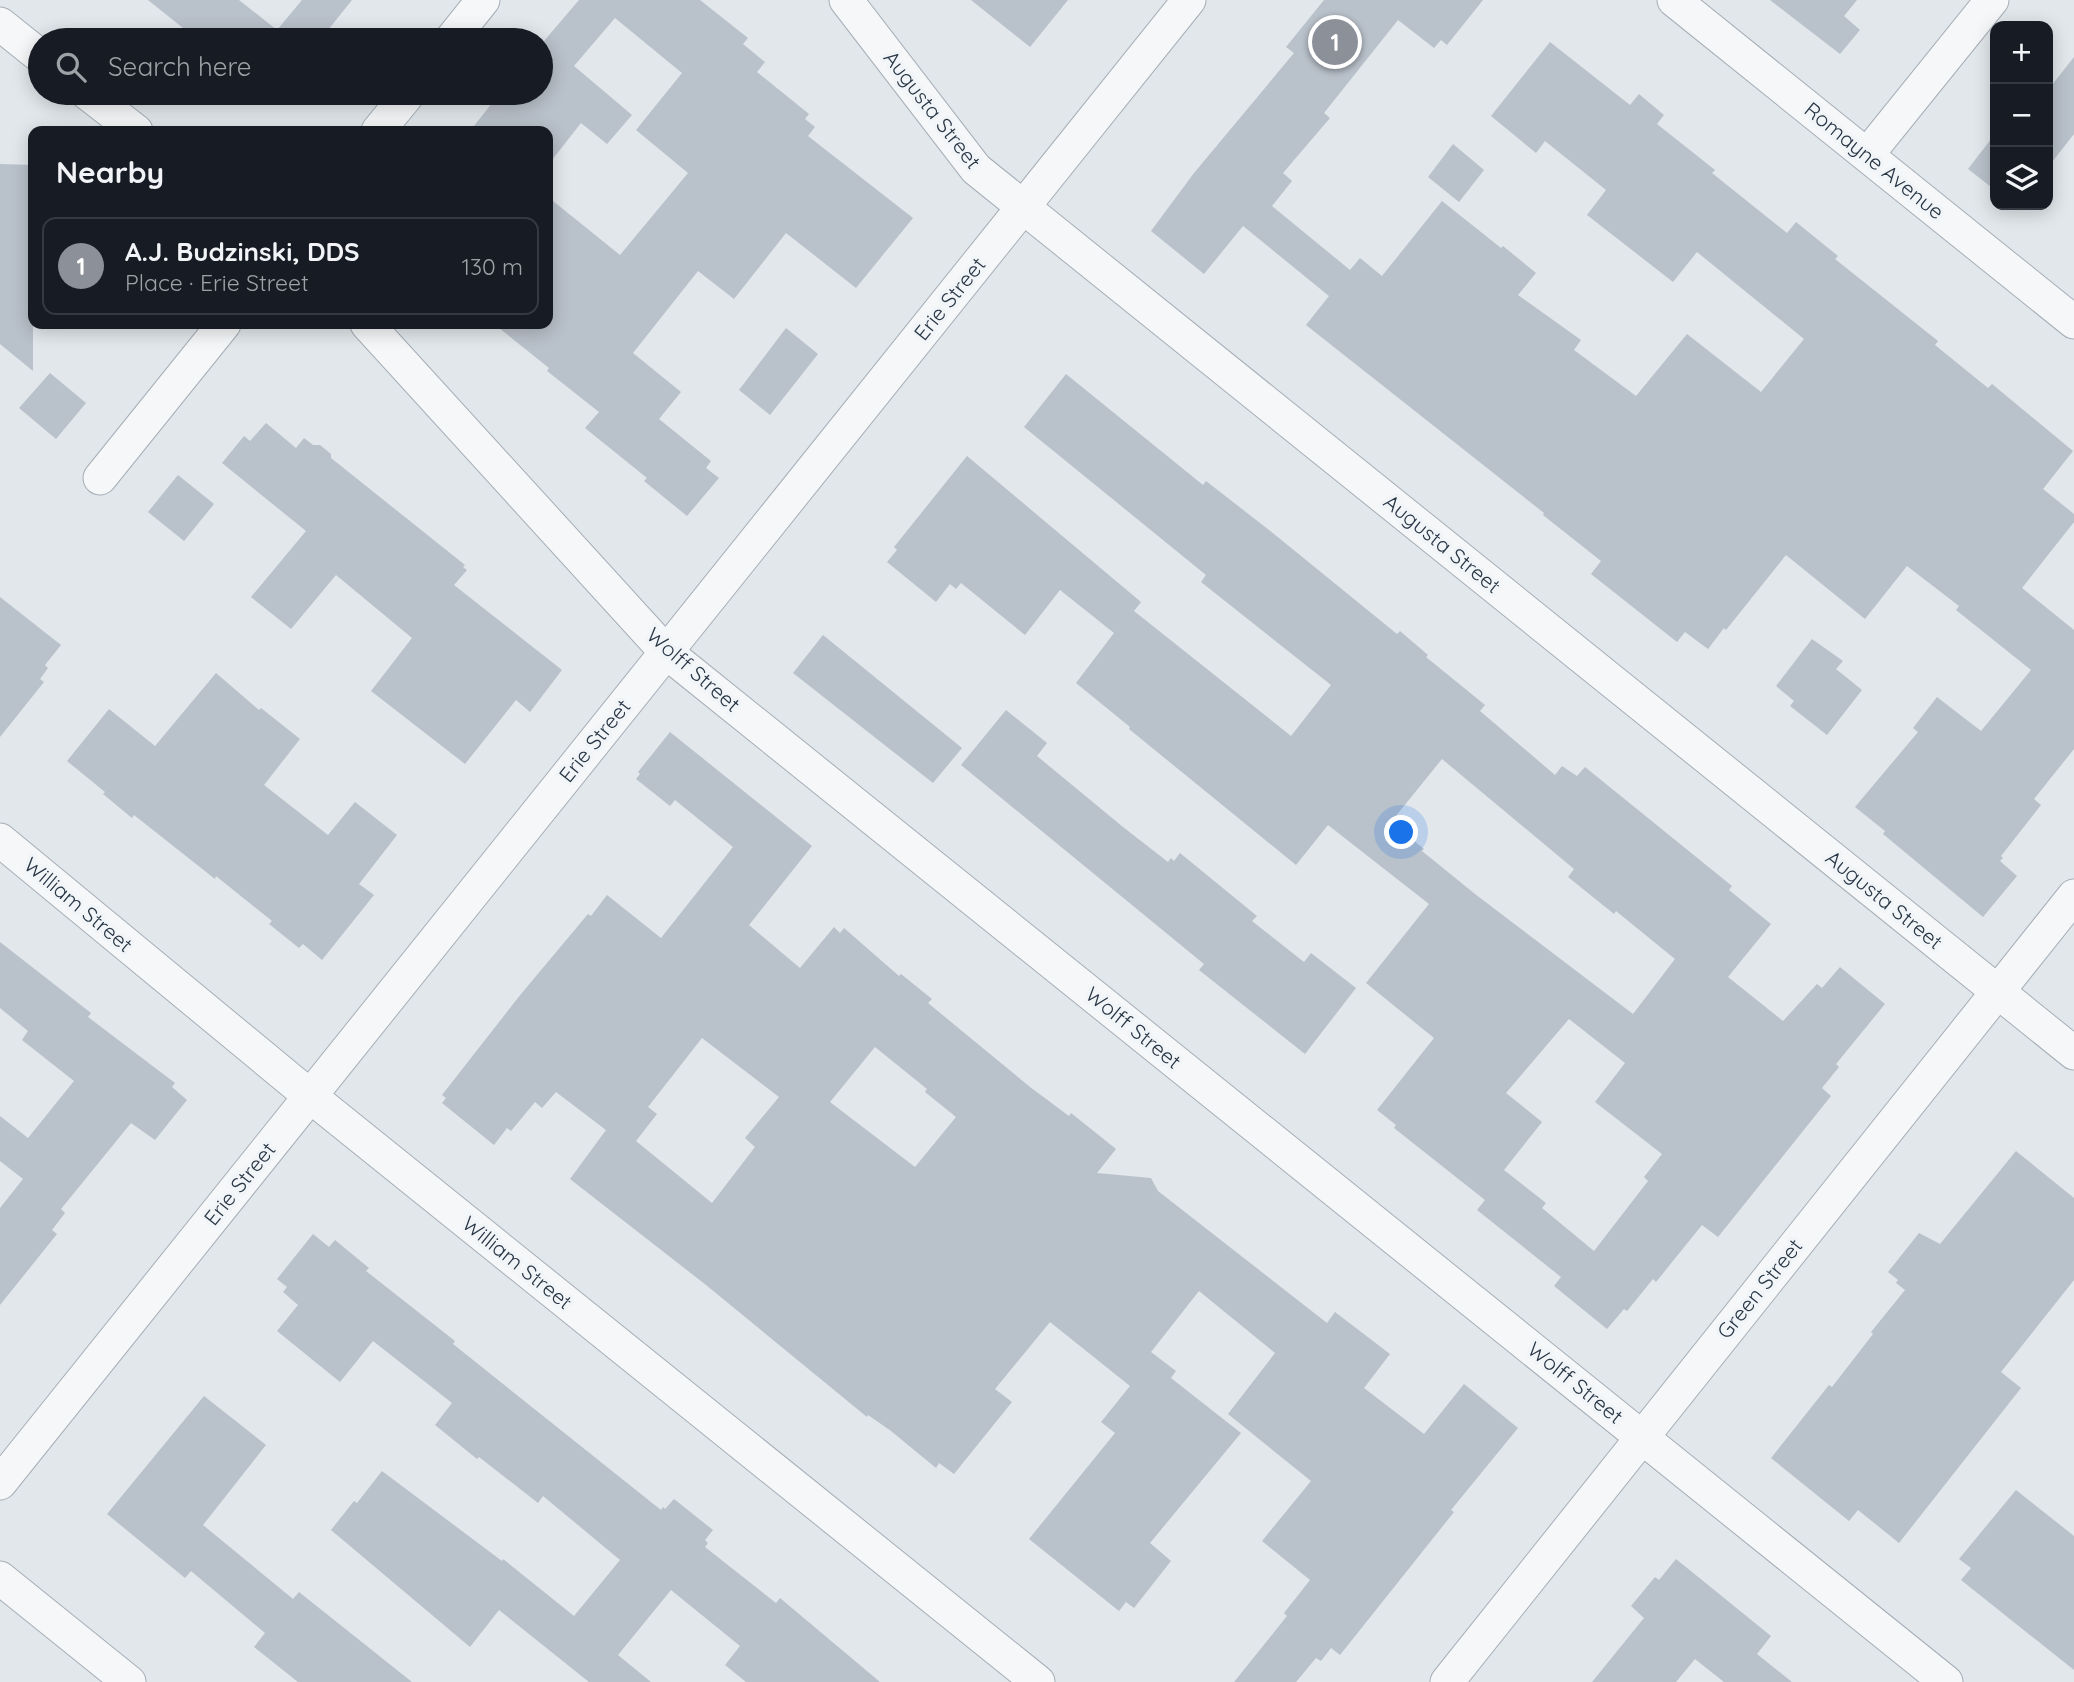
<!DOCTYPE html>
<meta charset="utf-8">
<style>
body{margin:0;font-family:Quicksand,sans-serif;background:#242831;color:#f1f3f6}
.controls{position:absolute;right:21px;top:21px;display:grid;overflow:hidden;border-radius:14px;box-shadow:0 4px 18px #0003}
.controls button{width:63px;height:63px;display:grid;place-items:center;padding:0;border:0;border-bottom:2px solid #363941;background:#171b24;color:#f1f3f6;font:35px sans-serif}
.you{position:absolute;left:1402px;top:833px;width:24px;height:24px;margin:-18px;border:5px solid #fff;border-radius:50%;background:#1a73e8;box-shadow:0 0 0 10px #1a73e833}
.badge{display:grid;place-items:center;width:46px;height:46px;border-radius:50%;background:#8c9099;color:#fff;font-size:23px;font-weight:700}
.pin{position:absolute;translate:-50% -50%;border:4px solid #fff;box-shadow:0 2px 7px #0006}
.list{margin:0;padding:0;list-style:none}
h2{display:flex;justify-content:space-between;align-items:center;height:91px;margin:0;padding:0 28px;font-size:30px}
h2 small{font-size:23px;font-weight:400;color:#9ea1a6}
.list li{display:grid;grid-template-columns:46px 1fr auto;gap:21px;align-items:center;box-sizing:border-box;height:98px;margin:0 14px 14px;padding:0 14px;border:2px solid #363941;border-radius:14px}
.list b{display:block;font-size:26px;white-space:nowrap}
.list p{margin:0;font-size:23px;white-space:nowrap;color:#9ea1a6}
.list em{font-size:23px;font-style:normal;color:#9ea1a6}
.icon{flex:none;width:38px;height:38px;fill:none;stroke:currentColor;stroke-width:2;stroke-linecap:round;stroke-linejoin:round}
.map{position:relative;flex:none;width:2074px;height:1682px;overflow:hidden}
.search{position:absolute;background:#171b24;box-shadow:0 4px 18px #0003;left:28px;top:28px;width:525px;height:77px;display:flex;align-items:center;gap:18px;box-sizing:border-box;padding:0 24px;border-radius:38px;color:#9ea1a6;font-size:26px}
.panel{position:absolute;background:#171b24;box-shadow:0 4px 18px #0003;left:28px;top:126px;width:525px;height:203px;border-radius:14px}
.map>svg:first-child{display:block}
</style>
<div class="map">
<svg width="2074" height="1682" viewBox="0 0 2074 1682">
<rect width="100%" height="100%" fill="#e2e7eb"/>
<!-- building -->
<g fill="#b9c1ca" fill-rule="evenodd">
<path d="M148,0h91l38,30 25,-30h50l-32,40h-122z"/>
<path d="M579,0h121l48,38 -5,6 22,18 -8,10 52,42 -4,5 10,8 -7,9 105,82 -57,70 -70,-55 -52,66 -36,-28 -65,82 48,39 -22,27 52,42 -5,7 13,10 -32,38 -43,-35 3,-3 -62,-50 14,-16 -52,-41 2,-3 -55,-44h54v-127l72,58 68,-82 -52,-43 46,-57 -67,-55 -41,48 58,49 -25,29 -26,-21 -33,42v-34h-78l30,-38h41v-55l3,3z"/>
<path d="M971,0h97l-38,47z"/>
<path d="M1324,0h159l-36,45 -6,-5 -7,8 -36,-28 -74,93 6,5 -47,55 9,8 -20,25 78,64 10,-12 22,18 60,-75 59,47 2,-2 33,27 -18,22 63,45 -7,10 62,46 51,-62 74,58 43,-53 -107,-87 -24,30 -86,-67 19,-25 -61,-49 -9,12 -45,-37 59,-74 80,63 9,-11 25,21 -7,9 58,46 -3,3 75,60 9,-11 42,34 -3,3 103,82 -3,4 53,43 4,-4 81,67 -30,38 31,25v8l-52,66 52,42v119l-40,50 7,6 -40,51 2,2 -3,3 17,15 -34,41 -100,-83 2,-3 -30,-24 63,-75 -5,-4 24,-31 44,34 50,-61 -75,-60 3,-4 -52,-40 -42,53 -79,-64 -60,75 -2,-2 -16,21 -23,-17 -8,10 -86,-68 10,-13 -58,-46 1,-2 -238,-188 23,-29 -86,-70 -39,48 -53,-43 43,-58 100,-120 -8,-6z"/>
<path d="M1770,0h87l-13,16 16,14 -20,24z"/>
<path d="M2074,57v77l-26,33v-77z"/>
<path d="M1995,134v56l-27,-21z"/>
<path d="M1453,144l31,26 -25,32 -31,-25z"/>
<path d="M0,164l33,1v206l-33,-27z"/>
<path d="M786,328l32,26 -48,61 -31,-25z"/>
<path d="M50,373l36,30 -30,36 -37,-31z"/>
<path d="M1066,374l137,111 3,-4 63,49 128,104 3,-3 28,24 -2,2 59,48 -5,6 75,64 7,-9 15,10 8,-9 147,119 -3,4 42,34 -43,53 55,44 34,-37 5,4 18,-21 45,37 -49,60 3,3 -17,21 9,8 -113,141 -16,-12 -46,57 -3,-3 -26,32 -3,-2 -17,20 -53,-43 7,-9 -84,-67 8,-10 -91,-72 2,-3 -19,-15 57,-72 -68,-55 63,-79 -101,-79 -32,40 -167,-136 1,-2 -54,-44 38,-50 -54,-43 -35,45 -64,-52 -5,6 -6,-5 -14,18 -49,-40 10,-12 -3,-3 73,-91 174,146 -7,9 157,125 40,-51 -130,-103 5,-7 -182,-148zM1442,759l132,110 -6,8 46,37 2,-3 59,48 -42,55 -158,-120 -53,-43 2,-2 -33,-27zM1569,1019l56,44 -30,39 67,52 -18,23 4,4 -54,70 -52,-43 4,-5 -42,-33 38,-48 -36,-29z"/>
<path d="M266,423l30,25 8,-10 9,7h7l11,9v4l134,107 -2,2 4,3 -13,15 108,85 -32,42 -14,-12 -51,64 -94,-73 41,-53 -76,-63 -45,54 -40,-32 55,-66 -84,-68 22,-27 6,5z"/>
<path d="M178,475l36,29 -30,37 -36,-29z"/>
<path d="M0,597l61,48 -16,20 3,3 -8,11 4,3 -44,55z"/>
<path d="M823,635l139,113 -29,35 -140,-110z"/>
<path d="M1812,639l31,22 -7,8 26,21 -35,45 -37,-29 4,-5 -18,-15z"/>
<path d="M216,673l43,37 2,-2 39,31 -36,46 64,50 27,-33 42,33 -38,49 15,11 -52,65 -19,-16 -4,4 -30,-24 3,-3 -56,-45 -1,3 -81,-64 -2,3 -29,-24 2,-2 -38,-31 42,-52 46,37z"/>
<path d="M1006,710l41,33 -10,13 86,71 45,35 3,-4 3,3 6,-8 77,63 -5,5 52,41 7,-9 45,35 -51,66 -106,-84 5,-6 -243,-199z"/>
<path d="M670,732l142,114 -63,79 51,43 34,-41 6,6 4,-5 55,48 2,-2 31,25 -4,4 102,84 39,29 2,-3 45,36 -19,24 54,5 7,13 169,132 8,-11 55,42 -26,34 60,46 40,-50 54,44 -67,82 3,2 -114,143 -9,-7 -10,13 -5,-3 -20,24h-62l53,-66 -3,-3 26,-33 -48,-39 49,-60 -83,-67 47,-61 -76,-62 -48,61 25,19 -5,7 70,55 -91,110 21,18 -37,47 -8,-6 -7,9 -90,-72 86,-106 -14,-11 29,-36 -80,-64 -55,67 17,13 -58,72 -15,-11 -3,5 -45,-37 -23,-16 -1,2 -161,-132 -136,-106 36,-49 -50,-38 -14,16 -7,-6 -24,29 -4,-3 -13,17 -52,-42 4,-5 -4,-3 79,-101 67,-80 3,2 16,-21 54,43 72,-91 -58,-47 -5,6 -34,-27 4,-5 -2,-2zM702,1038l77,59 -34,41 10,9 -43,56 -76,-62 21,-27 -9,-7zM875,1047l52,42 -2,3 31,25 -41,50 -85,-65z"/>
<path d="M0,942l91,71 -3,4 87,66 -3,4 15,13 -32,40 -24,-17 -70,86 4,4 -13,17 5,4 -57,71v-97l23,-29 -23,-18v-45l28,22 46,-57 -52,-41 6,-9 -28,-23z"/>
<path d="M2016,1151l58,47v82l-73,92 20,16 -122,155 -41,-33 -9,11 -78,-63 58,-73 3,2 41,-53 -2,-2 34,-42 -9,-7 2,-3 -10,-8 31,-39 21,11z"/>
<path d="M313,1234l16,13 6,-7 34,28 -3,3 89,70 -2,3 208,166 2,-3 2,2 9,-10 39,31 -8,10 3,3 -3,4 71,56 4,-5 100,84h-134l-21,-17 15,-19 -69,-56 -53,65 33,27h-62l-90,-72 -29,37 -139,-117 23,-29 3,2 25,-32 120,90 1,-2 71,57 46,-56 -77,-64 -5,7 -59,-46 -2,2 -42,-34 17,-22 -79,-62 -33,41 -63,-51 21,-26 -15,-13 4,-5 -10,-8z"/>
<path d="M204,1396l62,49 -63,80 90,74 6,-7 113,90h-114l-44,-35 11,-14 -74,-62 -6,7 -78,-64z"/>
<path d="M2016,1490l58,46v134l-113,-90 10,-12 -12,-9z"/>
<path d="M1676,1559l95,77 -14,18 35,28h-68l-29,-23 -19,23h-84l52,-64 -13,-12 24,-29 4,3z"/>
</g>
<g fill="none" stroke-linecap="round" stroke-linejoin="round">
<!-- street casing -->
<g stroke="#a6aeb6" stroke-width="35">
<g id="street">
<path d="M846,0l130,169 1098,884"/>
<path d="M1674,0l400,322"/>
<path d="M0,24l40,32"/>
<path d="M451,40l32,-40"/>
<path d="M87,93l49,38"/>
<path d="M378,131l31,-38"/>
<path d="M1867,155l125,-155"/>
<path d="M367,324l299,328 1280,1030"/>
<path d="M100,478l124,-154"/>
<path d="M0,840l310,256 728,586"/>
<path d="M0,1483l1189,-1483"/>
<path d="M0,1578l129,104"/>
<path d="M1447,1682l627,-786"/>
</g>
</g>
<!-- street -->
<use href="#street" stroke="#f5f7f9" stroke-width="33"/>
</g>
<g text-anchor="middle" stroke-width="7" stroke-linejoin="round" paint-order="stroke">
<!-- street labels -->
<g font-size="21" fill="#283645" stroke="#f2f5f8">
<text transform="translate(932 110) rotate(52)" y="7">Augusta Street</text>
<text transform="translate(1874 161) rotate(39)" y="7">Romayne Avenue</text>
<text transform="translate(950 299) rotate(-51)" y="7">Erie Street</text>
<text transform="translate(1442 544) rotate(39)" y="7">Augusta Street</text>
<text transform="translate(693 670) rotate(41)" y="7">Wolff Street</text>
<text transform="translate(595 741) rotate(-51)" y="7">Erie Street</text>
<text transform="translate(1884 900) rotate(39)" y="7">Augusta Street</text>
<text transform="translate(78 905) rotate(40)" y="7">William Street</text>
<text transform="translate(1133 1028) rotate(39)" y="7">Wolff Street</text>
<text transform="translate(240 1184) rotate(-51)" y="7">Erie Street</text>
<text transform="translate(517 1263) rotate(39)" y="7">William Street</text>
<text transform="translate(1760 1289) rotate(-51)" y="7">Green Street</text>
<text transform="translate(1575 1383) rotate(39)" y="7">Wolff Street</text>
</g>
</g>
</svg>
<div class="controls">
<button>+</button>
<button>−</button>
<button><svg class="icon" aria-label="layers" viewBox="0 0 24 24"><path d="M12 4l9 5-9 5-9-5zM3 14l9 5 9-5"/></svg></button>
</div>
<div class="you"></div>
<div class="pin badge" style="left:1335px;top:42px">1</div>
<div class="search"><svg class="icon" aria-label="search" viewBox="0 0 24 24"><circle cx="10" cy="10" r="6"/><path d="M15 15l6 6"/></svg>Search here</div>
<section class="panel">
<h2>Nearby<small></small></h2>
<ul class="list">
<li><span class="badge">1</span><div><b>A.J. Budzinski, DDS</b><p>Place · Erie Street</p></div><em>130 m</em></li>
</ul>
</section>
</div>
